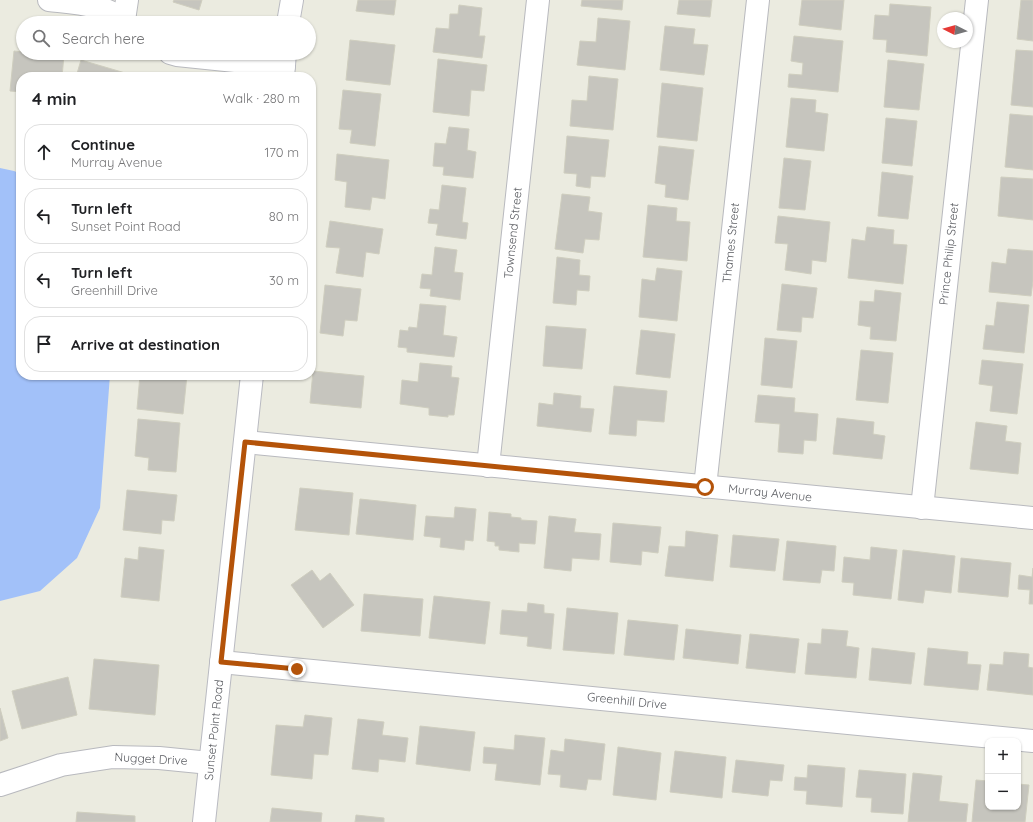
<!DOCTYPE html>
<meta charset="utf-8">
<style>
body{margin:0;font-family:Quicksand,sans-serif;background:#f6f6f6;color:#202124}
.controls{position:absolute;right:12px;bottom:12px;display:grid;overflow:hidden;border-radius:8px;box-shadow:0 1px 3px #0004}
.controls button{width:36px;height:36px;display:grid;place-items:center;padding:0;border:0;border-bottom:1px solid #e0e0e0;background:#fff;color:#202124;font:20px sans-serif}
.compass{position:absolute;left:937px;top:12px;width:36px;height:36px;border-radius:50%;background:#fff;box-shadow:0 1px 3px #0004;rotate:276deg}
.stop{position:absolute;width:12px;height:12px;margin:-9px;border:3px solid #b45309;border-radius:50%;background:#fff}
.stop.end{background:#b45309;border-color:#fff;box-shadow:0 1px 4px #0008}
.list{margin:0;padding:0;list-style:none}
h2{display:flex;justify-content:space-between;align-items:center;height:52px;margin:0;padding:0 16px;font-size:17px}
h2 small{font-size:13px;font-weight:400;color:#757577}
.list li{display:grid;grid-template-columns:26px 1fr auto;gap:12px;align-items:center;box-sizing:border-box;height:56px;margin:0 8px 8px;padding:0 8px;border:1px solid #e0e0e0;border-radius:16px}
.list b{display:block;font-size:15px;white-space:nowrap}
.list p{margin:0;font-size:13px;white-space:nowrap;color:#757577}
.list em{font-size:13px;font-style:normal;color:#757577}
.icon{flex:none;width:22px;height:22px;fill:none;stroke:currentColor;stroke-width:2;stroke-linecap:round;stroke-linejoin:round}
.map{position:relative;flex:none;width:1033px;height:822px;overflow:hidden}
.search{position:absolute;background:#fff;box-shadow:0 1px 3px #0004;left:16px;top:16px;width:300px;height:44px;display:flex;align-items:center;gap:10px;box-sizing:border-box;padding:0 14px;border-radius:22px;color:#757577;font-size:15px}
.panel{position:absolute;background:#fff;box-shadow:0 1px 3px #0004;left:16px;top:72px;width:300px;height:308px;border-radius:16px}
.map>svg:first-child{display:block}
</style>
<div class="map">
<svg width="1033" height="822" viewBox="0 0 1033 822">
<rect width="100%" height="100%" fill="#ebebe0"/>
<!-- water -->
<path fill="#a2c1f9" d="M0,168l14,3 7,3v201h89l-10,133 -23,50 -37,33 -40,10z"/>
<!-- building -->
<g fill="#c6c5be" stroke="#cfcebf">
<path d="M174,0h28l-3,10 -26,-8z"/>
<path d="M358,0h38l-2,15 -38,-4z"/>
<path d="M582,0h41l-1,10 -41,-4z"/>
<path d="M679,0h33l-2,17 -33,-3z"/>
<path d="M802,0h42l-3,30 -42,-5z"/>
<path d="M1021,0h12v41l-16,-2z"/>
<path d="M890,4l41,3 -4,49 -41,-4 1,-12 -14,-1 2,-24 14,1z"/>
<path d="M459,5l23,3 -3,28h6l-3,22 -49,-6 3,-24 13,1 1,-15h8z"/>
<path d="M598,18l32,3 -5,49 -48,-5 3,-24 16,1z"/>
<path d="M665,26l30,3 -2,15 15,1 -4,30 -44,-5z"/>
<path d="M794,36l49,5 -5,51 -50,-5 1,-13 13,1 1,-12 -12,-2z"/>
<path d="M350,40l45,5 -5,40 -44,-5z"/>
<path d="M1016,50l17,1v56l-22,-2z"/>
<path d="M14,51l9,1v1l41,2 -2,22h-41v15l-11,-1z"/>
<path d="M438,59l49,6 -3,26 -13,-1 -2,26 -36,-4z"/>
<path d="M81,60l51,15 -1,2h-55z"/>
<path d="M888,60l36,4 -5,46 -35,-3z"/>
<path d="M589,76l29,3 -5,51 -43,-4 2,-26 15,1z"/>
<path d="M662,83l41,5 -6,53 -40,-4z"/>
<path d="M343,90l38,4 -6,52 -25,-3 2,-13 -13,-1z"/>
<path d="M791,98l25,2 -1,12 13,2 -4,37 -38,-4z"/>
<path d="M1010,114l23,2v54l-28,-3z"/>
<path d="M886,118l31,3 -5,45 -30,-3z"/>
<path d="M449,127l20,2 -2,21 9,2 -3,26 -30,-3 1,-8 -11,-1 2,-23 11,1z"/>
<path d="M567,136l42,4 -4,37 -14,-1 -1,12 -14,-2 1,-12 -13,-1z"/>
<path d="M659,146l35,4 -6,50 -23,-3 1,-12 -11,-2z"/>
<path d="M337,154l52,6 -4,39 -13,-2 -2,13 -25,-3 2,-25 -12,-2z"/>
<path d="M784,158l27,3 -6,49 -26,-2z"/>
<path d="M882,172l31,4 -5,43 -30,-3z"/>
<path d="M1001,177l32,2v41l-35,-4z"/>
<path d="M442,185l24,3 -4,34 6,1 -2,16 -30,-4 2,-11 -10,-1 2,-14 9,1z"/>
<path d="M562,194l28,3 -2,14 14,2 -3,27 -14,-1 -2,14 -28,-4z"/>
<path d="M648,205l29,3 -1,13 14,1 -3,39 -44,-4z"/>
<path d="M778,216l52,6 -4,40 -14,-2 -1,14 -26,-4 3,-26 -13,-1z"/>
<path d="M330,221l53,8 -4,25 -13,-2 -3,25 -27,-4 4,-25 -14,-1z"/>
<path d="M867,227l27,3 -1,14 14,1 -4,39 -55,-6 4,-39 13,2z"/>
<path d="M435,247l22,3 -3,22 9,1 -3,27 -30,-4 1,-7 -11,-1 2,-14 10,1z"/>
<path d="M1008,249l25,2v30l-2,15 -42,-4 3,-30 14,2z"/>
<path d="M557,257l23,3 -1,15 11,1 -1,15 -12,-1 -1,15 -23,-2z"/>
<path d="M657,268l25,3 -5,50 -38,-4 3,-38 13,2z"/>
<path d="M782,284l35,4 -4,30 -11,-1 -1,15 -24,-2z"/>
<path d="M325,285l36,4 -4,32 -12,-1 -2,16 -23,-3z"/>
<path d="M875,290l26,3 -5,48 -26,-2 1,-12 -13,-2 2,-24 14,1z"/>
<path d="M997,302l32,3 -5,48 -41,-4 3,-24 8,1z"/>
<path d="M420,304l26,2 -3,29 14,2 -3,20 -47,-5v-4l-9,-1 2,-17 8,1 1,-4 8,1z"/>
<path d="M546,326l40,3 -4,40 -39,-3z"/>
<path d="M641,330l34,4 -5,44 -34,-4z"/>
<path d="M765,338l32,3 -5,47 -31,-3z"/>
<path d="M861,350l32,3 -5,50 -32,-3z"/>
<path d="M982,360l41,4 -6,50 -27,-3 3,-25 -14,-2z"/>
<path d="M420,363l32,3 -1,11 8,1 -5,37h-6v2l-19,-2v-7l-29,-4 2,-24 16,2z"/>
<path d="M313,371l51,5 -3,32 -51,-5z"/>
<path d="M140,375h47l-4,39 -46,-5z"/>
<path d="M614,386l53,5 -3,31 -27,-2 -1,16 -27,-2z"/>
<path d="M554,393l27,3 -1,12 14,1 -3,23 -54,-6 2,-23 14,2z"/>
<path d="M758,395l37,3 -1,14 24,2 -2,27 -12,-1 -1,14 -25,-2 2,-28 -25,-2z"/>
<path d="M837,418l37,4 -1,12 12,2 -3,23 -49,-5z"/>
<path d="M138,419l42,4 -4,49 -28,-2 1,-12 -14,-2z"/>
<path d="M976,422l31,4 -2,15 16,2 -3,31 -48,-5z"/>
<path d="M300,488l53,5 -4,42 -54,-5z"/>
<path d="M127,490l50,5 -3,26 -12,-1 -1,14 -38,-4z"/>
<path d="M360,499l56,6 -3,35 -57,-6z"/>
<path d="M455,507l21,2 -3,32 -8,-1 -1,10 -24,-3 1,-9 -17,-2 2,-20 28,2z"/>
<path d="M489,512l22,2v3l10,1v2l16,1 -2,23 -16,-1v9l-20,-2v-4h-4v-4l-8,-1z"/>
<path d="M549,516l27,3 -2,13 27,2 -2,26 -27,-2 -1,13 -27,-3z"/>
<path d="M613,523l48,4 -3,26 -16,-2 -1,14 -31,-3z"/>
<path d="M686,531l32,4 -5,46 -48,-5 4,-30 16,1z"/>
<path d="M733,535l46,4 -4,32 -45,-4z"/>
<path d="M787,541l49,5 -2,25 -12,-1 -2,13 -37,-3z"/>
<path d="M139,547l25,3 -5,51 -38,-4 4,-39 13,2z"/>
<path d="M871,547l26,3 -6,49 -38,-4 1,-12 -12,-1 2,-25 26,3z"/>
<path d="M903,550l52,6 -4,37 -26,-3 -2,13 -25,-3z"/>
<path d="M961,558l50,5 -3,34 -50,-5z"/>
<path d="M1033,568v36h-4l1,-14 -12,-1 1,-14 13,2z"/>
<path d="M312,570l8,11 10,-8 24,32 -31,23 -32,-43z"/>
<path d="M364,594l59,5 -3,37 -59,-5z"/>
<path d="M434,596l56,6 -5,42 -56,-6z"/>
<path d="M528,603l16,2v8l10,1 -3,35 -24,-3 1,-9 -28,-3 2,-24 25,2z"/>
<path d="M567,608l51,5 -4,41 -51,-4z"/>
<path d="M628,620l50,5 -4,35 -50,-5z"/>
<path d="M686,629l55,6 -3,29 -55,-6z"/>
<path d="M822,629l26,2 -2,15 13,2 -3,30 -51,-4 3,-31 13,1z"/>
<path d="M750,634l49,5 -4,34 -49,-5z"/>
<path d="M872,648l43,5 -4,31 -42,-4z"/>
<path d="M928,648l40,4 -1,12 14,1 -3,25 -54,-5z"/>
<path d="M1004,652l25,2 -1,13 5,1v27l-46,-5 3,-26 13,1z"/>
<path d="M94,659l65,6 -4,50 -66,-6z"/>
<path d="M68,677l9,38 -55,14 -10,-38z"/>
<path d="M0,708l8,30 -8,3z"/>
<path d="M305,715l27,3 -4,37 -14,-1 -2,25 -41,-4 5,-50 27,2z"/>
<path d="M358,719l26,3 -2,13 26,3 -3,24 -26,-3 -1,13 -26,-3z"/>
<path d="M420,726l55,6 -5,39 -54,-7z"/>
<path d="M515,735l30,3 -5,47 -45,-5 2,-16 -14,-1 1,-16 30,3z"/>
<path d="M565,739l40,5 -4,36 -13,-1 -2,11 -26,-3 1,-12 -13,-1 3,-24 13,2z"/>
<path d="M618,747l43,6 -5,47 -43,-5z"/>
<path d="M675,751l51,6 -4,41 -52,-6z"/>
<path d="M736,760l48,5 -2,16 -12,-1 -2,16 -36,-4z"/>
<path d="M808,765l37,3 -3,39 -36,-3 1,-13 -13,-1 1,-13 12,1z"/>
<path d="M859,770l47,4 -3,40 -32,-2 1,-14 -16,-1z"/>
<path d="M913,773l29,3 -3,25 29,3 -2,18h-58z"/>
<path d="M976,780l12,1v26h30v-23l11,1 -4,37h-53z"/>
<path d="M272,808l50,5 -1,9h-51z"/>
<path d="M77,812l58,4v6h-59z"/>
<path d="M356,815l28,3v4h-29z"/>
</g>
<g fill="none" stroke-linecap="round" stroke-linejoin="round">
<!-- minor casing -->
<g stroke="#b8b9be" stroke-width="24">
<g id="minor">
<path d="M49,0c26,3 58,4 78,23"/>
<path d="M124,20l3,-20"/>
<path d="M170,53l7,2 107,11"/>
<path d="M245,442l788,76"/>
<path d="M488,466l50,-466"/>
<path d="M705,487l53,-487"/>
<path d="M922,508l55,-508"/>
<path d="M221,662l812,79"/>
<path d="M0,785l61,-20 52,-8 46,1 51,5"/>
</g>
</g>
<!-- secondary casing -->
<g stroke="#b9bac1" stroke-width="24">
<g id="secondary">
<path d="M288,23l4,-23"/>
<path d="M283,77l2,-24"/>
<path d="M204,822l48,-447"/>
</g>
</g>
<!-- minor -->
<use href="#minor" stroke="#fff" stroke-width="22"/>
<!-- secondary -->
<use href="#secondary" stroke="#fff" stroke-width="22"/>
</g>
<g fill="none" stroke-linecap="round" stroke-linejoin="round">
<!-- route -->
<path stroke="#b45309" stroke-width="5" d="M297,669l-76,-7 24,-220 460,45"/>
</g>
<g text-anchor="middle" stroke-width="3" stroke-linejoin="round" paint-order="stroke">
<!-- street labels -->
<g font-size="12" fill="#595b60" stroke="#fff">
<text transform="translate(513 233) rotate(-84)" y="4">Townsend Street</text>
<text transform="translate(731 243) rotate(-84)" y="4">Thames Street</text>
<text transform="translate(949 254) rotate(-84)" y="4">Prince Philip Street</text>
<text transform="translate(770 493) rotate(6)" y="4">Murray Avenue</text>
<text transform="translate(627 701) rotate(6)" y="4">Greenhill Drive</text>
<text transform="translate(214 730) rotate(-84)" y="4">Sunset Point Road</text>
<text transform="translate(151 759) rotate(3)" y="4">Nugget Drive</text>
</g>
</g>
</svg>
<div class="controls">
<button>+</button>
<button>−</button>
</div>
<svg class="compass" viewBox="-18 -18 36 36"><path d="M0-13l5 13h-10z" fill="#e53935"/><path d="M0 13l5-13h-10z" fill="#757577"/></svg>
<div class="stop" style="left:705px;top:487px"></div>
<div class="stop end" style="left:297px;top:669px"></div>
<div class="search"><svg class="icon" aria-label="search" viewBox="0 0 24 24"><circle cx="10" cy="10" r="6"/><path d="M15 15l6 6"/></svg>Search here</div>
<section class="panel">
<h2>4 min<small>Walk · 280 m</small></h2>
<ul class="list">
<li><svg class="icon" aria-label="ahead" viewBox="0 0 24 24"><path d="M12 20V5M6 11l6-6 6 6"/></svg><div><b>Continue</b><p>Murray Avenue</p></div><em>170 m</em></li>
<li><svg class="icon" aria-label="left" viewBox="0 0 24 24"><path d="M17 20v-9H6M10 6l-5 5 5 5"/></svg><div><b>Turn left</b><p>Sunset Point Road</p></div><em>80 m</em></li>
<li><svg class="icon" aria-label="left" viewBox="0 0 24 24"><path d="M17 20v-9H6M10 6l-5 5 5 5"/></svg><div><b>Turn left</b><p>Greenhill Drive</p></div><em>30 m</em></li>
<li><svg class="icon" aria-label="arrive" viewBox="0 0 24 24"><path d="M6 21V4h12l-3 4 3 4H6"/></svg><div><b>Arrive at destination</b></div></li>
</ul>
</section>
</div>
